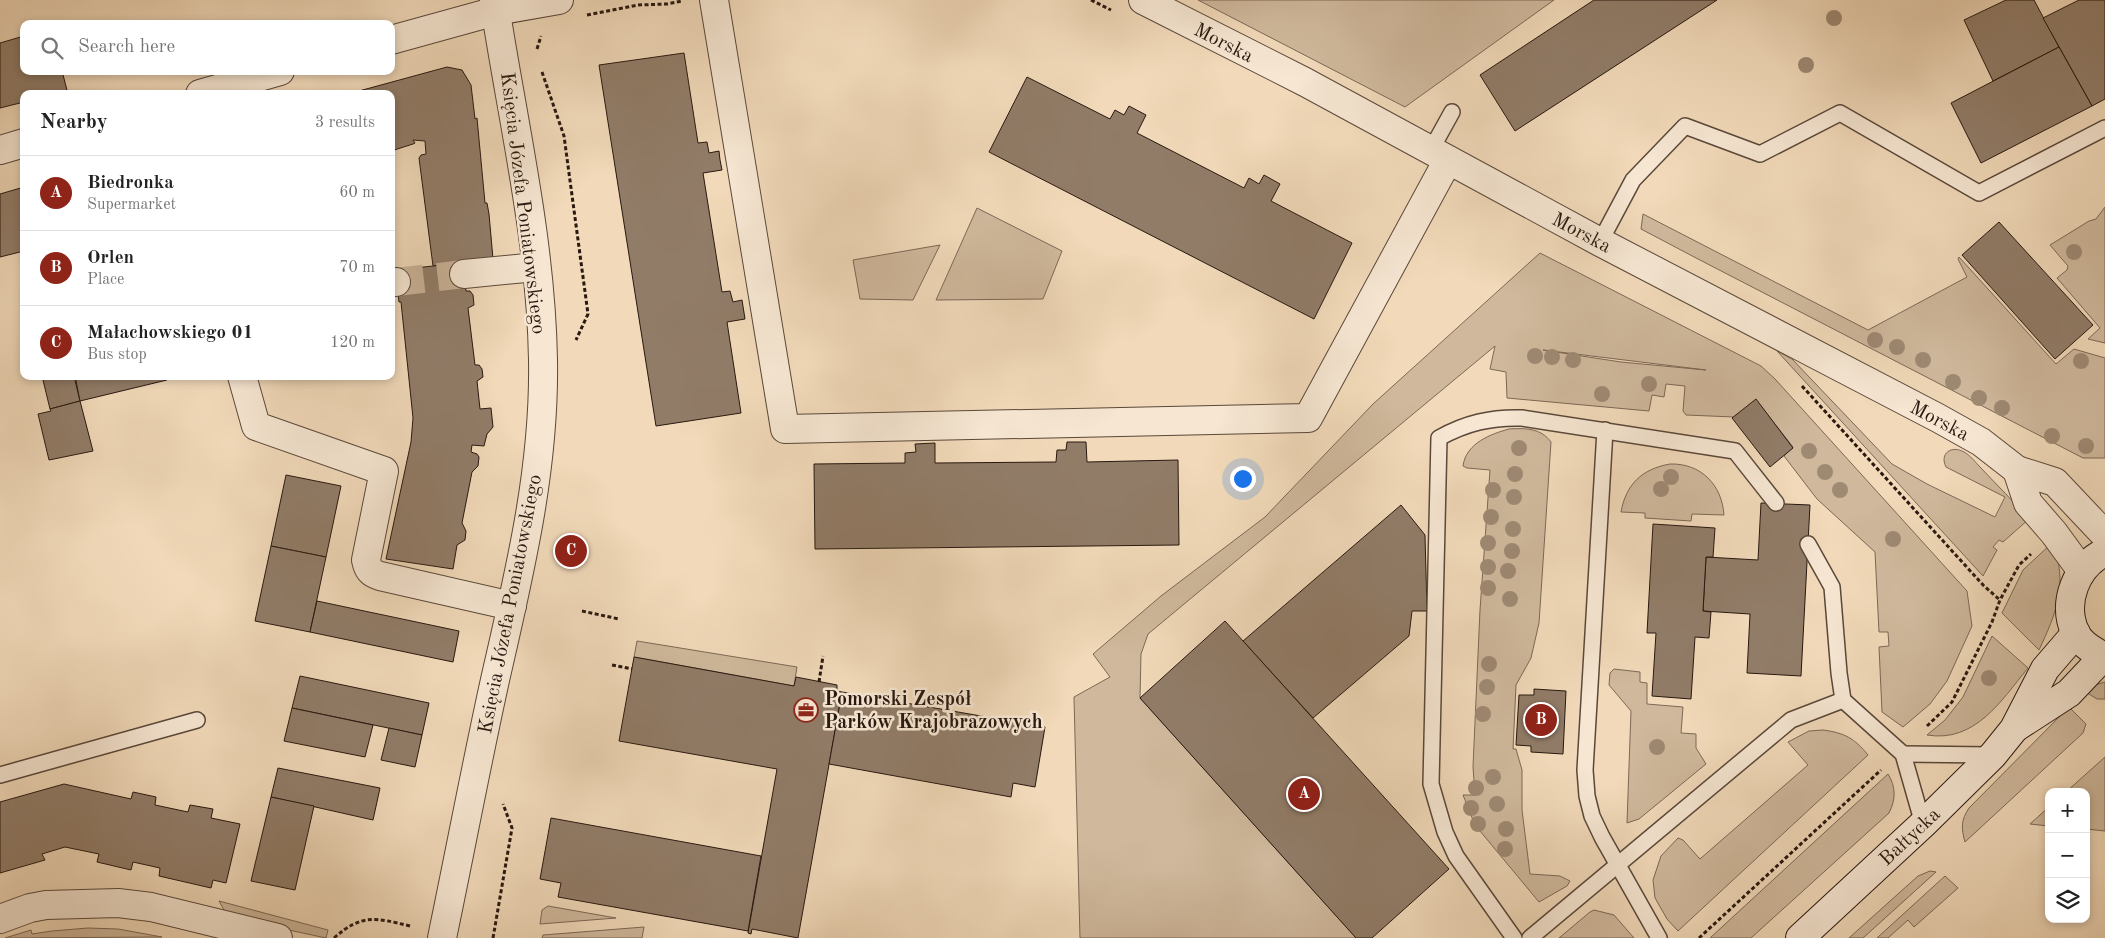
<!DOCTYPE html>
<meta charset="utf-8">
<style>
body{margin:0;font-family:"Old Standard TT",serif;background:#f6f6f6;color:#222}
.controls{position:absolute;right:15px;bottom:15px;display:grid;overflow:hidden;border-radius:10px;box-shadow:0 2px 8px #0003}
.controls button{width:45px;height:45px;display:grid;place-items:center;padding:0;border:0;border-bottom:1px solid #e0e0e0;background:#fff;color:#222;font:25px sans-serif}
.you{position:absolute;left:1242px;top:478px;width:18px;height:18px;margin:-12px;border:4px solid #fff;border-radius:50%;background:#1a73e8;box-shadow:0 0 0 8px #1a73e833}
.badge{display:grid;place-items:center;width:32px;height:32px;border-radius:50%;background:#8f2418;color:#fff;font-size:16px;font-weight:700}
.pin{position:absolute;translate:-50% -50%;border:2px solid #fff;box-shadow:0 1px 5px #0006}
.list{margin:0;padding:0;list-style:none}
h2{display:flex;justify-content:space-between;align-items:center;height:65px;margin:0;padding:0 20px;font-size:21px}
h2 small{font-size:16px;font-weight:400;color:#767676}
.list li{display:grid;grid-template-columns:32px 1fr auto;gap:15px;align-items:center;box-sizing:border-box;height:75px;padding:0 20px;border-top:1px solid #e0e0e0}
.list b{display:block;font-size:19px;white-space:nowrap}
.list p{margin:0;font-size:16px;white-space:nowrap;color:#767676}
.list em{font-size:16px;font-style:normal;color:#767676}
.icon{flex:none;width:28px;height:28px;fill:none;stroke:currentColor;stroke-width:2;stroke-linecap:round;stroke-linejoin:round}
.map{position:relative;flex:none;width:2105px;height:938px;overflow:hidden}
.search{position:absolute;background:#fff;box-shadow:0 2px 8px #0003;left:20px;top:20px;width:375px;height:55px;display:flex;align-items:center;gap:12px;box-sizing:border-box;padding:0 18px;border-radius:10px;color:#767676;font-size:19px}
.panel{position:absolute;background:#fff;box-shadow:0 2px 8px #0003;left:20px;top:90px;width:375px;height:290px;border-radius:10px}
.map>svg:first-child{display:block}
</style>
<div class="map">
<svg width="2105" height="938" viewBox="0 0 2105 938">
<rect width="100%" height="100%" fill="#f1d9b9"/>
<filter id="stains"><feTurbulence type="fractalNoise" baseFrequency=".004" numOctaves="4"/><feColorMatrix values="0 0 0 0 .2 0 0 0 0 .09 0 0 0 0 .02 0 0 0 .5 -.17"/></filter>
<radialGradient id="worn" r=".72"><stop offset=".6" stop-color="#630" stop-opacity="0"/><stop offset="1" stop-color="#630" stop-opacity=".3"/></radialGradient>
<!-- green -->
<g fill="#cfb89c" stroke="#7c6856" fill-rule="evenodd">
<path d="M1198,0h356l-149,107z"/>
<path d="M2105,207v136l-17,-4 12,-11 -43,-50 10,-8 1,-4 -18,-21 39,-24 7,-2z"/>
<path d="M977,208l85,43 -19,48 -107,1z"/>
<path d="M1643,214l225,116 99,-53 -9,-18 1,-2 97,107 18,-15 31,9v100h-22l-385,-199 -57,-30z"/>
<path d="M940,245l-27,55 -53,-1 -7,-39z"/>
<path d="M1540,253l221,113 14,13 192,212 5,35 -25,55 -17,23 -27,23 -21,-15 -3,-65 10,-1 -1,-14h-9l-4,-80 -58,-53 -33,-43 9,-9 -37,-47 -22,17 -48,-2 -3,-4 2,-25 -19,-2 -2,13 -12,-2 -3,16 -142,-13 -1,-26 -16,-3 5,-23 -347,288 -7,20 -1,44 216,240h-276l-6,-241 36,-20 -17,-23 68,-58 104,-79 108,-113zM1543,350l163,20 -85,-8z"/>
<path d="M1777,351l15,8 100,105 35,20 68,33 10,-20 -59,-30c-7,-14 6,-22 18,-15 6,3 12,11 17,16 16,17 32,33 48,51l-26,23 -4,-2 -6,7 4,3 -14,26z"/>
<path d="M1509,429c16,-1 32,-1 42,13l-12,181 -8,35 -15,27 -3,64h3l6,21v40l8,64 30,2 10,5 -3,5 -28,16 -64,-77 -12,-30h12l-2,-28 7,-157 10,-140 -23,-2 -4,-2c3,-23 28,-32 46,-37z"/>
<path d="M1670,464c31,-1 52,21 54,51l-32,-1 -1,7 -46,-3v-5l-24,-1c5,-28 21,-43 49,-48z"/>
<path d="M2052,543c17,39 4,71 -13,107l-37,-37 21,-43z"/>
<path d="M1992,636l36,32c-27,33 -53,75 -101,67l18,-15 18,-23z"/>
<path d="M637,641l160,26 -3,19 -160,-29z"/>
<path d="M1614,669l26,3v10l7,1v21l36,3 -2,26 15,1v14l10,16 -67,55 -12,4 4,-112 -22,-26 1,-12z"/>
<path d="M2105,682v17h-8l-13,-8 11,-6z"/>
<path d="M2069,707l17,17 -3,9 -118,109c-4,-14 -4,-22 4,-34z"/>
<path d="M1823,730c22,3 31,8 45,25l-190,176 -11,-12 -12,-21 -2,-18 8,-24 17,-18 5,2 17,19 108,-94 -20,-23 21,-11z"/>
<path d="M2105,757v74l-19,-2v-37h-20z"/>
<path d="M1888,774c8,13 8,25 1,39l-138,125h-41z"/>
<path d="M2049,807v19l-19,-2z"/>
<path d="M1930,871l6,1 -73,66h-14l69,-62z"/>
<path d="M1945,876l13,12 -44,39 -6,-7 -20,18h-11z"/>
<path d="M219,901l109,29 -2,8 -98,-21z"/>
<path d="M548,906l68,12 -76,6 2,-14z"/>
<path d="M1594,910l20,5 20,23h-75l31,-26z"/>
<path d="M644,927l-2,11h-100l1,-3z"/>
<path d="M88,928l30,1 44,8 -157,1 26,-8 1,4 20,-3z"/>
</g>
<!-- building -->
<g fill="#917c68" stroke="#281810">
<path d="M1594,0h123l-202,131 -35,-56z"/>
<path d="M2006,0h28l25,47 -66,34 -29,-61z"/>
<path d="M2079,0h26v99l-13,7 -49,-88z"/>
<path d="M24,36v35h38l5,19 -15,4h-28v8l-24,6v-65z"/>
<path d="M2059,47l33,59 -111,57 -30,-60z"/>
<path d="M684,53l14,90 9,-1 2,11 10,-2 1,9 2,10 -19,3 19,119 8,-1 3,11 9,-2 3,19 -18,3 14,91 -85,13 -57,-361z"/>
<path d="M447,67l15,3 9,15 4,34 2,-1 8,85h2l2,11 4,45 -60,7 -14,-108 2,-3 5,-1 -1,-13 -12,-1 2,3 -2,1 -22,7v-57h-31l-1,-3z"/>
<path d="M1027,77l83,42 5,-9 9,5 5,-9 17,9 -9,18 107,55 5,-10 10,6 5,-9 16,9 -9,17 81,42 -38,76 -325,-167z"/>
<path d="M24,187v64l-24,6v-63z"/>
<path d="M1999,222l94,103 -38,34 -93,-104z"/>
<path d="M462,263l4,28h4l3,4 1,10 -6,3 7,57h4l3,4 1,8 -6,4 3,28 11,-1 2,19 -6,7 -3,12 -12,-1 -1,7 6,2 2,3 -1,9 -6,6 -10,51 4,8 -1,9 -8,5 -4,24 -67,-10 25,-117 2,-24 -12,-116h-2l-4,-32z"/>
<path d="M42,376h32l6,25 -30,8z"/>
<path d="M75,376h91l1,4 -87,21z"/>
<path d="M1756,399l37,49 -23,19 -38,-49z"/>
<path d="M80,401l13,50 -44,9 -11,-46 13,-3 -1,-2z"/>
<path d="M1067,442h19l1,20 91,-2 1,85 -364,4 -1,-85 91,-1v-10l11,-1 -1,-8 20,-1v20l121,-1 1,-12h9z"/>
<path d="M286,475l55,11 -15,71 -55,-11z"/>
<path d="M1761,503l49,2 -9,171 -54,-3 3,-59 -47,-3 3,-54 52,3z"/>
<path d="M1401,505l24,30 2,76h-15l-3,25 -96,82 -70,-77z"/>
<path d="M1653,524l62,4 -2,29h-7l-3,54 8,1 -2,26 -14,-1 -4,62 -39,-3 4,-63h-9z"/>
<path d="M271,546l55,11 -16,75 -55,-11z"/>
<path d="M317,601l142,30 -6,31 -143,-30z"/>
<path d="M1225,621l224,248 -77,69h-16l-216,-240z"/>
<path d="M634,657l160,29 2,-9 41,8v6l5,1 -44,246 -46,-9 -1,5 -3,-1 29,-164 -158,-28z"/>
<path d="M300,676l129,27 -7,32 -130,-27z"/>
<path d="M1534,689l32,2 -3,63 -32,-2v-6l-15,-1 3,-50h15z"/>
<path d="M842,692l203,35 -10,60 -22,-4 -2,14 -182,-33z"/>
<path d="M292,708l81,17 -8,32 -81,-16z"/>
<path d="M389,728l33,7 -7,32 -34,-7z"/>
<path d="M278,768l102,20 -7,32 -102,-23z"/>
<path d="M64,784l67,15 2,-7 23,5 -1,8 33,7 2,-7 23,4 -2,9 29,6 -14,59 -13,-3 -2,8 -52,-12 1,-8 -27,-6 -2,8 -34,-8 2,-8 -34,-7 -23,7 3,6 -45,13v-71z"/>
<path d="M271,797l43,9 -19,84 -44,-9z"/>
<path d="M551,818l210,38 -13,75 -190,-34 3,-14 -21,-4z"/>
</g>
<g fill="none" stroke-linecap="round" stroke-linejoin="round">
<!-- minor-tunnel -->
<path stroke="#c9b297" stroke-width="28" stroke-dasharray="28 14" stroke-linecap="butt" d="M396,282l68,-8"/>
<!-- service casing -->
<g stroke="#5a483a" stroke-width="18">
<g id="service">
<path d="M1431,150l21,-38"/>
<path d="M1600,242l33,-62 52,-54 75,28 80,-41 139,80 126,-65"/>
<path d="M1605,430l-20,340 2,26 5,20 10,21 57,101"/>
<path d="M1808,544l24,43 7,86 4,27 60,54 20,70"/>
<path d="M1903,754l90,1"/>
<path d="M0,775l197,-55"/>
<path d="M1514,938l-58,-82 -11,-24 -14,-48 8,-346c27,-15 52,-21 83,-20l213,33 41,52"/>
<path d="M1530,938l261,-218 52,-20"/>
</g>
</g>
<!-- minor casing -->
<g stroke="#5a483a" stroke-width="30">
<g id="minor">
<path d="M714,0l71,429 523,-11 140,-258"/>
<path d="M1143,0l162,82 295,160 338,176 43,24 36,28"/>
<path d="M391,40l105,-29 63,-11"/>
<path d="M200,94l80,-23"/>
<path d="M0,150l24,-7"/>
<path d="M464,274l72,-7"/>
<path d="M391,282h5"/>
<path d="M242,376l14,50 128,45 -18,89c2,10 5,13 14,16l132,30"/>
<path d="M2081,570l-27,-37 -26,-30 -11,-33 38,12 50,53"/>
<path d="M0,919l30,-11 16,-3 72,-2 33,4 127,31"/>
</g>
</g>
<!-- tertiary casing -->
<g stroke="#5a483a" stroke-width="30">
<path id="tertiary" d="M442,938c18,-86 34,-172 53,-258 24,-105 50,-211 48,-320 -2,-122 -31,-241 -49,-360"/>
</g>
<!-- secondary casing -->
<g stroke="#281810" stroke-width="30">
<g id="secondary">
<path d="M2105,552c-29,14 -43,50 -30,80 5,11 20,20 30,25"/>
<path d="M2015,728l54,-35 34,-36"/>
<path d="M1800,938l123,-114 70,-69 21,-26 31,-60 31,-36"/>
</g>
</g>
<!-- path -->
<g stroke="#281810" stroke-width="3" stroke-dasharray="4 2.5" stroke-linecap="butt">
<path d="M1091,0l20,10"/>
<path d="M587,15l51,-10 29,-1 15,-3"/>
<path d="M537,49l4,-13"/>
<path d="M542,72l22,64 24,178 -12,26"/>
<path d="M1802,386l182,200 16,14"/>
<path d="M582,611l37,8"/>
<path d="M612,665l20,4"/>
<path d="M819,682l4,-26"/>
<path d="M1927,726l25,-24 40,-80 8,-22 19,-35 12,-11"/>
<path d="M334,938c28,-25 42,-20 76,-12"/>
<path d="M493,938l19,-110 -9,-24"/>
<path d="M1699,938l182,-168"/>
</g>
<!-- service -->
<use href="#service" stroke="#f6e6d2" stroke-width="15"/>
<!-- minor -->
<use href="#minor" stroke="#f6e6d2" stroke-width="28"/>
<!-- tertiary -->
<use href="#tertiary" stroke="#f6e6d2" stroke-width="28"/>
<!-- secondary -->
<use href="#secondary" stroke="#f6e6d2" stroke-width="28"/>
</g>
<!-- trees -->
<g fill="#9e8973">
<circle cx="1834" cy="18" r="8"/>
<circle cx="1806" cy="65" r="8"/>
<circle cx="2074" cy="252" r="8"/>
<circle cx="1875" cy="340" r="8"/>
<circle cx="1897" cy="347" r="8"/>
<circle cx="1535" cy="356" r="8"/>
<circle cx="1552" cy="357" r="8"/>
<circle cx="1573" cy="360" r="8"/>
<circle cx="1923" cy="360" r="8"/>
<circle cx="2081" cy="361" r="8"/>
<circle cx="1953" cy="382" r="8"/>
<circle cx="1649" cy="384" r="8"/>
<circle cx="1602" cy="394" r="8"/>
<circle cx="1979" cy="398" r="8"/>
<circle cx="2002" cy="408" r="8"/>
<circle cx="2052" cy="436" r="8"/>
<circle cx="2086" cy="446" r="8"/>
<circle cx="1519" cy="448" r="8"/>
<circle cx="1809" cy="451" r="8"/>
<circle cx="1825" cy="472" r="8"/>
<circle cx="1515" cy="474" r="8"/>
<circle cx="1671" cy="477" r="8"/>
<circle cx="1661" cy="489" r="8"/>
<circle cx="1493" cy="490" r="8"/>
<circle cx="1840" cy="490" r="8"/>
<circle cx="1514" cy="497" r="8"/>
<circle cx="1491" cy="517" r="8"/>
<circle cx="1513" cy="529" r="8"/>
<circle cx="1893" cy="539" r="8"/>
<circle cx="1488" cy="543" r="8"/>
<circle cx="1512" cy="551" r="8"/>
<circle cx="1488" cy="567" r="8"/>
<circle cx="1508" cy="571" r="8"/>
<circle cx="1488" cy="588" r="8"/>
<circle cx="1510" cy="599" r="8"/>
<circle cx="1489" cy="664" r="8"/>
<circle cx="1989" cy="678" r="8"/>
<circle cx="1487" cy="687" r="8"/>
<circle cx="1483" cy="714" r="8"/>
<circle cx="1657" cy="747" r="8"/>
<circle cx="1493" cy="777" r="8"/>
<circle cx="1476" cy="788" r="8"/>
<circle cx="1497" cy="804" r="8"/>
<circle cx="1471" cy="808" r="8"/>
<circle cx="1478" cy="824" r="8"/>
<circle cx="1506" cy="829" r="8"/>
<circle cx="1505" cy="849" r="8"/>
</g>
<!-- icons -->
<defs>
<g id="office-ring" transform="scale(1.25)"><circle r="9.5" fill="#f6e6d2" stroke="#8f2418" stroke-width="1.5"/><path d="M-6-3h4V-5.5h4V-3h4V5H-6ZM-1-4.5V-3h2v-1.5ZM-6 0V1H6V0Z" fill="#8f2418"/></g>
</defs>
<g fill-rule="evenodd">
<use href="#office-ring" x="806" y="710"/>
</g>
<g text-anchor="middle" stroke-width="5" stroke-linejoin="round" paint-order="stroke">
<!-- street labels -->
<g font-size="20" fill="#281810" stroke="#f6e6d2">
<text transform="translate(1224 42) rotate(27)" y="7">Morska</text>
<text transform="translate(524 203) rotate(83)" y="7">Księcia Józefa Poniatowskiego</text>
<text transform="translate(1582 232) rotate(28)" y="7">Morska</text>
<text transform="translate(1940 420) rotate(28)" y="7">Morska</text>
<text transform="translate(509 604) rotate(-79)" y="7">Księcia Józefa Poniatowskiego</text>
<text transform="translate(1909 836) rotate(-43)" y="7">Bałtycka</text>
</g>
<!-- poi labels -->
<g font-size="20" font-weight="bold" fill="#281810" stroke="#f6e6d2" text-anchor="start">
<text x="824" y="705">Pomorski Zespół<tspan x="824" dy="23">Parków Krajobrazowych</tspan></text>
</g>
</g>
<rect width="100%" height="100%" filter="url(#stains)"/>
<rect width="100%" height="100%" fill="url(#worn)"/>
</svg>
<div class="controls">
<button>+</button>
<button>−</button>
<button><svg class="icon" aria-label="layers" viewBox="0 0 24 24"><path d="M12 4l9 5-9 5-9-5zM3 14l9 5 9-5"/></svg></button>
</div>
<div class="you"></div>
<div class="pin badge" style="left:1304px;top:794px">A</div>
<div class="pin badge" style="left:1541px;top:720px">B</div>
<div class="pin badge" style="left:571px;top:551px">C</div>
<div class="search"><svg class="icon" aria-label="search" viewBox="0 0 24 24"><circle cx="10" cy="10" r="6"/><path d="M15 15l6 6"/></svg>Search here</div>
<section class="panel">
<h2>Nearby<small>3 results</small></h2>
<ul class="list">
<li><span class="badge">A</span><div><b>Biedronka</b><p>Supermarket</p></div><em>60 m</em></li>
<li><span class="badge">B</span><div><b>Orlen</b><p>Place</p></div><em>70 m</em></li>
<li><span class="badge">C</span><div><b>Małachowskiego 01</b><p>Bus stop</p></div><em>120 m</em></li>
</ul>
</section>
</div>
